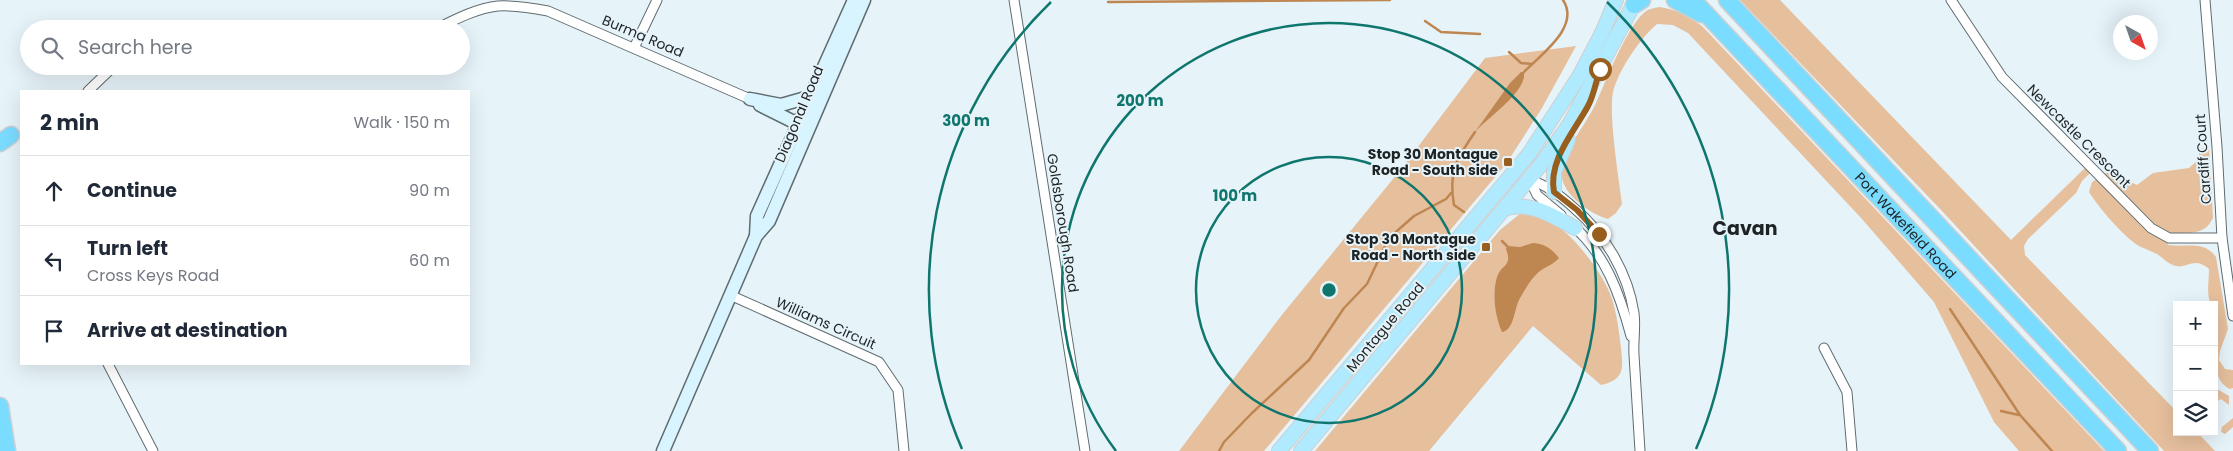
<!DOCTYPE html>
<meta charset="utf-8">
<style>
body{margin:0;font-family:Poppins,sans-serif;background:#f2f2f3;color:#1f2937}
.controls{position:absolute;right:15px;bottom:15px;display:grid;overflow:hidden;border-radius:0px;box-shadow:0 5px 20px #0002}
.controls button{width:45px;height:45px;display:grid;place-items:center;padding:0;border:0;border-bottom:1px solid #e0e1e3;background:#fff;color:#1f2937;font:25px sans-serif}
.compass{position:absolute;left:2113px;top:15px;width:45px;height:45px;border-radius:50%;background:#fff;box-shadow:0 5px 20px #0002;rotate:140deg}
.stop{position:absolute;width:15px;height:15px;margin:-11px;border:4px solid #985e1d;border-radius:50%;background:#fff}
.stop.end{background:#985e1d;border-color:#fff;box-shadow:0 1px 5px #0008}
.list{margin:0;padding:0;list-style:none}
h2{display:flex;justify-content:space-between;align-items:center;height:65px;margin:0;padding:0 20px;font-size:21px}
h2 small{font-size:16px;font-weight:400;color:#747a83}
.list li{display:grid;grid-template-columns:32px 1fr auto;gap:15px;align-items:center;box-sizing:border-box;height:70px;padding:0 20px;border-top:1px solid #e0e1e3}
.list b{display:block;font-size:19px;white-space:nowrap}
.list p{margin:0;font-size:16px;white-space:nowrap;color:#747a83}
.list em{font-size:16px;font-style:normal;color:#747a83}
.icon{flex:none;width:28px;height:28px;fill:none;stroke:currentColor;stroke-width:2;stroke-linecap:round;stroke-linejoin:round}
.map{position:relative;flex:none;width:2233px;height:451px;overflow:hidden}
.search{position:absolute;background:#fff;box-shadow:0 5px 20px #0002;left:20px;top:20px;width:450px;height:55px;display:flex;align-items:center;gap:12px;box-sizing:border-box;padding:0 18px;border-radius:28px;color:#747a83;font-size:19px}
.panel{position:absolute;background:#fff;box-shadow:0 5px 20px #0002;left:20px;top:90px;width:450px;height:275px;border-radius:0px}
.map>svg:first-child{display:block}
</style>
<div class="map">
<svg width="2233" height="451" viewBox="0 0 2233 451">
<rect width="100%" height="100%" fill="#e6f3f8"/>
<!-- green -->
<g fill="#e6bf9d">
<path d="M1740,0h40l231,240 77,-75 5,5 -11,11 -6,12 -48,46 -4,7 1,9 152,157v20h20l18,19h-51l-221,-239z"/>
<path d="M1659,7c17,2 29,9 43,19l402,425h-85l-25,-29 -60,-120 -72,-83 -174,-186 -15,-8 -16,-1c-17,15 -35,41 -43,64 -7,20 5,91 8,116l-6,9 -8,6c-16,-4 -46,-25 -46,-43 0,-25 24,-51 34,-73 10,-22 31,-77 49,-91 3,-3 10,-4 14,-5z"/>
<path d="M1576,46l-34,62 -36,56 -242,287h-85l102,-135 121,-148 83,-110z"/>
<path d="M2209,147l4,71c-9,19 -24,13 -43,16l-2,11c17,3 36,-5 48,12l12,72 -8,22 -1,9 6,9 8,1v18l-3,1c-24,-10 -15,-62 -16,-84h-3c-5,-12 -2,-23 -2,-36 -17,-14 -22,2 -36,-4 -6,-2 -11,-8 -16,-11 -6,-3 -12,-5 -18,-8 -16,-10 -40,-38 -50,-54l3,-10 20,-13 14,11 11,5 16,-12 36,-5 10,-9v-10z"/>
<path d="M1521,213c15,2 27,7 39,15 19,14 45,49 52,71 5,16 7,32 9,49 2,20 4,32 -20,37l-68,-59 -104,125h-114l185,-221z"/>
<path d="M2214,383l3,6 12,7v9l-8,-6 -7,4z"/>
<path d="M2233,418v9l-8,7 -4,-2 1,-5z"/>
</g>
<!-- water -->
<g fill="#be8651">
<path d="M1521,72h3c3,20 -36,45 -49,60l35,-49z"/>
<path d="M1533,243c12,1 18,5 26,15 -5,6 -12,8 -19,13 -8,6 -16,20 -21,29 -5,10 -5,30 -17,32 -7,-16 -10,-38 -5,-55 4,-13 16,-10 9,-28l1,-3 13,1z"/>
</g>
<g fill="none" stroke-linecap="round" stroke-linejoin="round">
<!-- stream -->
<g stroke="#be8651" stroke-width="2.5">
<path d="M1108,2l282,-2"/>
<path d="M1425,21l16,11 39,2"/>
<path d="M1509,52l12,11 11,1"/>
<path d="M1524,72c16,-17 57,-45 39,-72"/>
<path d="M1464,212l-10,-7c-6,-33 3,-47 21,-73"/>
<path d="M1502,241l5,5"/>
<path d="M1950,309l70,106 32,36"/>
<path d="M2001,411l18,4"/>
<path d="M1219,451l5,-9 28,-29 57,-53 35,-52 23,-24 22,-46 25,-22 32,-17 5,-6"/>
</g>
<!-- street casing -->
<g stroke="#606c70" stroke-width="11">
<g id="street">
<path d="M1014,0l71,451"/>
<path d="M1951,0l51,77 149,151 18,10h53"/>
<path d="M2205,0l12,147 5,91 11,78"/>
<path d="M436,29c18,-9 41,-21 62,-23 17,-1 34,2 50,5l202,88"/>
<path d="M634,48l23,-48"/>
<path d="M88,91l26,-25"/>
<path d="M1530,180c17,5 31,16 44,28 31,26 54,65 60,105 2,14 -1,28 0,42 2,32 4,64 6,96"/>
<path d="M1530,180l7,15 24,20"/>
<path d="M1572,225c34,29 48,70 59,111"/>
<path d="M730,295l149,67 19,28 6,61"/>
<path d="M1824,348l23,44 5,59"/>
<path d="M108,364l45,87"/>
</g>
</g>
<!-- secondary casing -->
<g stroke="#606c70" stroke-width="15">
<g id="secondary">
<path d="M750,99l31,6 28,-8"/>
<path d="M760,105l38,19"/>
<path d="M756,236l1,-20 97,-216"/>
<path d="M663,451l93,-215 13,-15 95,-221"/>
</g>
</g>
<!-- primary casing -->
<g stroke="#cecfcf" stroke-width="16">
<g id="primary">
<path d="M1554,192v-20l14,-32"/>
<path d="M1507,208c25,-6 46,8 68,20"/>
<path d="M1279,451l250,-297 51,-79 22,-42 14,-33"/>
<path d="M1301,451l238,-284 30,-42 67,-125"/>
</g>
</g>
<!-- highway casing -->
<g stroke="#cecfcf" stroke-width="19">
<g id="highway">
<path d="M1675,0l26,14"/>
<path id="s1" d="M1693,0l425,451"/>
<path d="M1727,0l423,451"/>
<path d="M1634,5l8,-5"/>
<path d="M0,143l11,-8"/>
<path d="M0,406l7,45"/>
</g>
</g>
<!-- street -->
<use href="#street" stroke="#fff" stroke-width="9"/>
<!-- secondary -->
<use href="#secondary" stroke="#d7f4ff" stroke-width="12"/>
<!-- primary -->
<use href="#primary" stroke="#afeaff" stroke-width="14"/>
<!-- highway -->
<use href="#highway" stroke="#7adcff" stroke-width="16"/>
</g>
<g fill="none" stroke-linecap="round" stroke-linejoin="round">
<!-- route -->
<path stroke="#985e1d" stroke-width="6" d="M1599,234l-22,-24 -23,-18c-6,-32 20,-60 34,-86 6,-11 8,-25 12,-37"/>
</g>
<!-- distance rings -->
<g fill="none" stroke="#0f766e" stroke-width="2.5">
<circle cx="1329" cy="290" r="133"/>
<path d="M1116 451A267 267 0 1 1 1542 451"/>
<path d="M962 449A400 400 0 0 1 1051 2M1607 2A400 400 0 0 1 1696 449"/>
</g>
<!-- markers -->
<g fill="#985e1d" stroke="#e6f3f8" stroke-width="2">
<rect x="1503" y="157" width="10" height="10" rx="2.5"/>
<rect x="1481" y="242" width="10" height="10" rx="2.5"/>
</g>
<g text-anchor="middle" stroke-width="4" stroke-linejoin="round" paint-order="stroke">
<!-- street labels -->
<g font-size="14" fill="#1e2325" stroke="#e6f3f8">
<text transform="translate(643 36) rotate(23)" y="5">Burma Road</text>
<text transform="translate(799 114) rotate(-67)" y="5">Diagonal Road</text>
<text transform="translate(2079 136) rotate(45)" y="5">Newcastle Crescent</text>
<text transform="translate(2203 159) rotate(-94)" y="5">Cardiff Court</text>
<text transform="translate(1063 223) rotate(81)" y="5">Goldsborough Road</text>
<text dy="5" stroke="none"><textPath href="#s1" startOffset="310">Port Wakefield Road</textPath></text>
<text transform="translate(826 323) rotate(24)" y="5">Williams Circuit</text>
<text transform="translate(1385 327) rotate(-50)" y="5">Montague Road</text>
</g>
<!-- poi labels -->
<g font-size="14" font-weight="bold" fill="#1e2325" stroke="#e6f3f8" text-anchor="end">
<text x="1498" y="159">Stop 30 Montague<tspan x="1498" dy="16">Road - South side</tspan></text>
<text x="1476" y="244">Stop 30 Montague<tspan x="1476" dy="16">Road - North side</tspan></text>
</g>
<!-- district labels -->
<g font-size="19" font-weight="bold" fill="#1e2325" stroke="#e6f3f8">
<text x="1745" y="235">Cavan</text>
</g>
</g>
<circle cx="1329" cy="290" r="8" fill="#0f766e" stroke="#e6f3f8" stroke-width="2.5"/>
<g font-size="15" text-anchor="middle" font-weight="bold" fill="#0f766e" stroke="#e6f3f8" stroke-width="4" stroke-linejoin="round" paint-order="stroke">
<text x="1140" y="106">200 m</text>
<text x="966" y="126">300 m</text>
<text x="1235" y="201">100 m</text>
</g>
</svg>
<div class="controls">
<button>+</button>
<button>−</button>
<button><svg class="icon" aria-label="layers" viewBox="0 0 24 24"><path d="M12 4l9 5-9 5-9-5zM3 14l9 5 9-5"/></svg></button>
</div>
<svg class="compass" viewBox="-18 -18 36 36"><path d="M0-13l5 13h-10z" fill="#e53935"/><path d="M0 13l5-13h-10z" fill="#747a83"/></svg>
<div class="stop" style="left:1600px;top:69px"></div>
<div class="stop end" style="left:1599px;top:234px"></div>
<div class="search"><svg class="icon" aria-label="search" viewBox="0 0 24 24"><circle cx="10" cy="10" r="6"/><path d="M15 15l6 6"/></svg>Search here</div>
<section class="panel">
<h2>2 min<small>Walk · 150 m</small></h2>
<ul class="list">
<li><svg class="icon" aria-label="ahead" viewBox="0 0 24 24"><path d="M12 20V5M6 11l6-6 6 6"/></svg><div><b>Continue</b></div><em>90 m</em></li>
<li><svg class="icon" aria-label="left" viewBox="0 0 24 24"><path d="M17 20v-9H6M10 6l-5 5 5 5"/></svg><div><b>Turn left</b><p>Cross Keys Road</p></div><em>60 m</em></li>
<li><svg class="icon" aria-label="arrive" viewBox="0 0 24 24"><path d="M6 21V4h12l-3 4 3 4H6"/></svg><div><b>Arrive at destination</b></div></li>
</ul>
</section>
</div>
